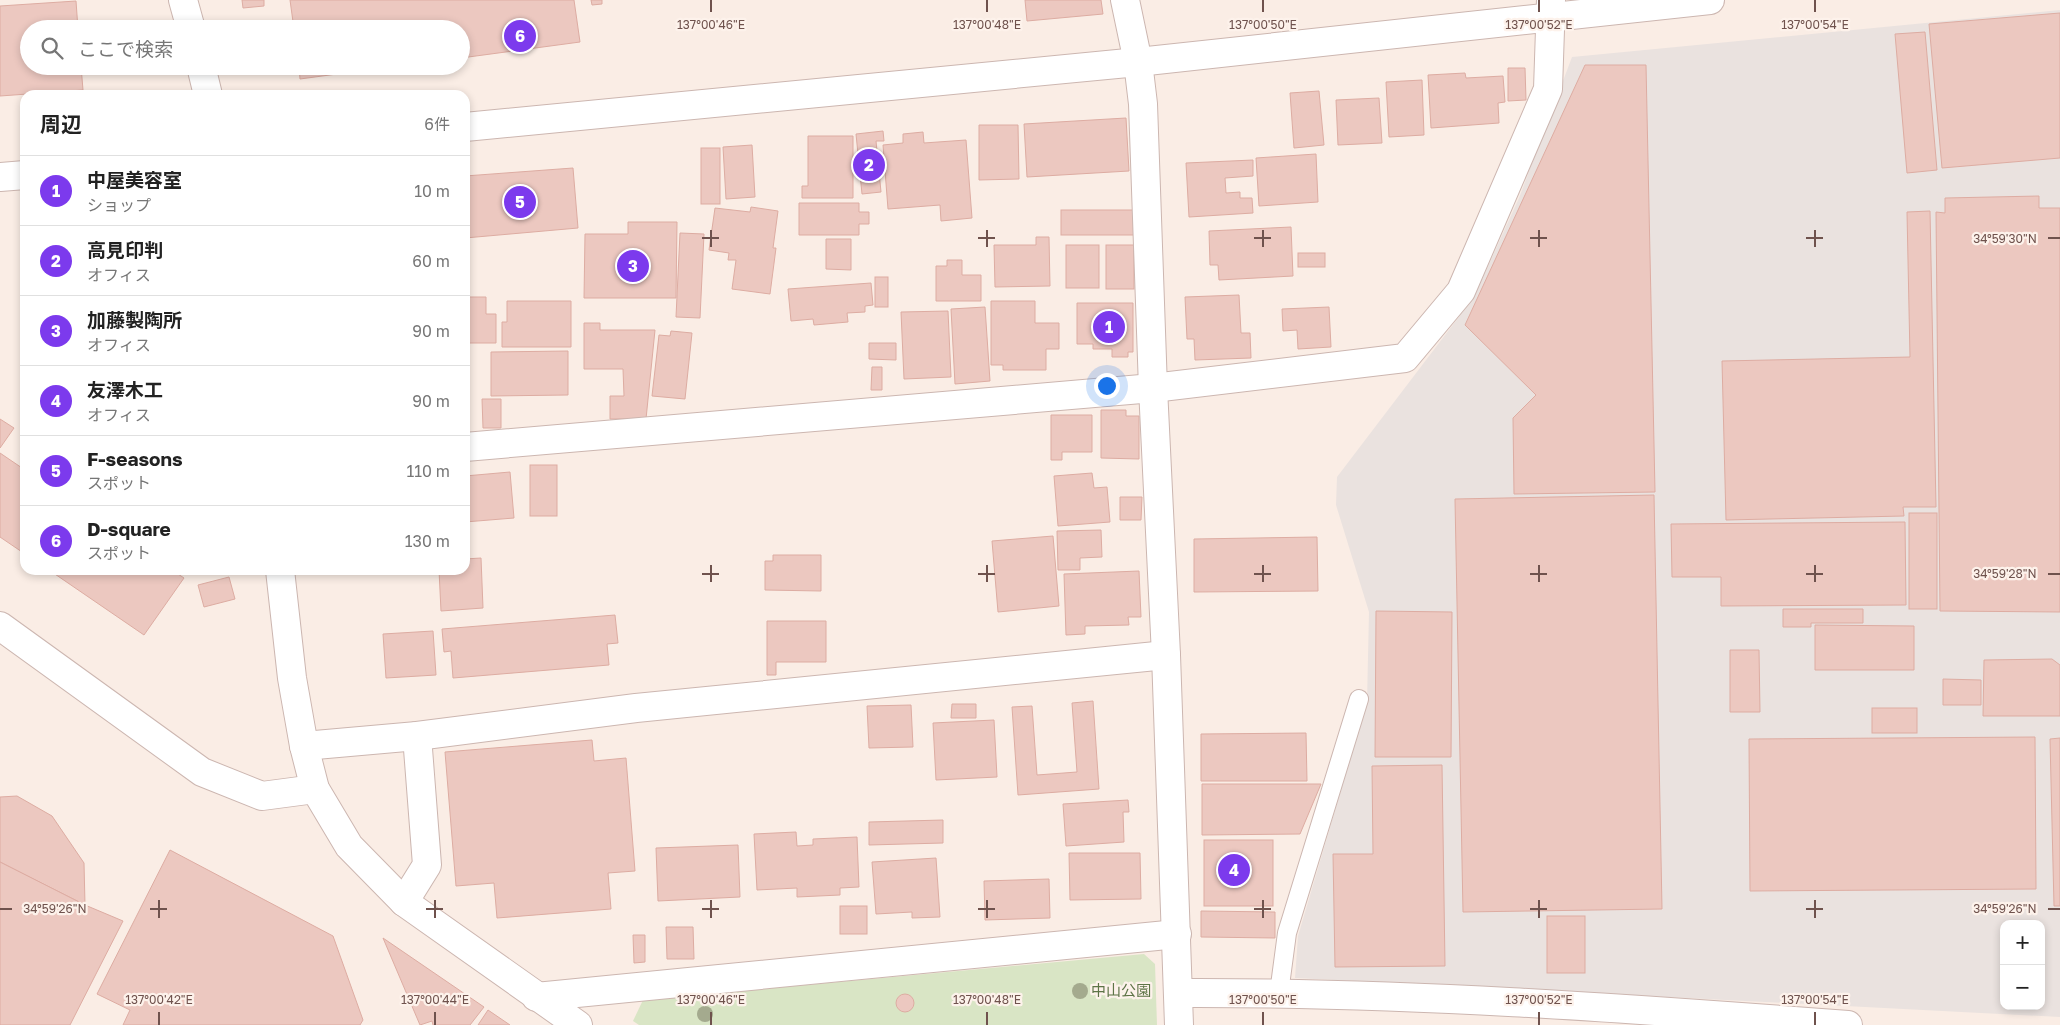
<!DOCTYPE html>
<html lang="ja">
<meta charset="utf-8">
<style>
body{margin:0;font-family:"Golos Text","Noto Sans JP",sans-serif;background:#f6f6f6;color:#222}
.controls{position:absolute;right:15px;bottom:15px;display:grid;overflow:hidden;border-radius:10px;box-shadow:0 2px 8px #0003}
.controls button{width:45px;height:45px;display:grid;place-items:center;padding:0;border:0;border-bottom:1px solid #e0e0e0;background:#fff;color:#222;font:25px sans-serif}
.you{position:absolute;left:1106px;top:385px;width:18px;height:18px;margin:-12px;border:4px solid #fff;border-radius:50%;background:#1a73e8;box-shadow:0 0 0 8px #1a73e833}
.badge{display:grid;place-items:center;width:32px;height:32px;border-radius:50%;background:#7c3aed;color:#fff;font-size:16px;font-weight:700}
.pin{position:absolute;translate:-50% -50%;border:2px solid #fff;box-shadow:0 1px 5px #0006}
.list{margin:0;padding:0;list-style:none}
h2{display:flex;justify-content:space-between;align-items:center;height:65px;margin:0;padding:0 20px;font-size:21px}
h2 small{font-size:16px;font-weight:400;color:#767676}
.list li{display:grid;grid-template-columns:32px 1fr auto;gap:15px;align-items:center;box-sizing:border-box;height:70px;padding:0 20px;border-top:1px solid #e0e0e0}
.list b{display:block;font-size:19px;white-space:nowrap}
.list p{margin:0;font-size:16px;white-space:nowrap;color:#767676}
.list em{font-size:16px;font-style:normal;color:#767676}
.icon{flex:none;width:28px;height:28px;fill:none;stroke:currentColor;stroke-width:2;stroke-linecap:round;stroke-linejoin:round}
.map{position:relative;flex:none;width:2060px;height:1025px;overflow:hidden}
.search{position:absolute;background:#fff;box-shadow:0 2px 8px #0003;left:20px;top:20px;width:450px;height:55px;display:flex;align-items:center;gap:12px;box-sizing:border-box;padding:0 18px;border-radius:28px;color:#767676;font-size:19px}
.panel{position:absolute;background:#fff;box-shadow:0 2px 8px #0003;left:20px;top:90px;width:450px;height:485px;border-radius:15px}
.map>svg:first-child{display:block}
</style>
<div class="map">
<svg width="2060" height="1025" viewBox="0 0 2060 1025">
<rect width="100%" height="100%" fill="#faede5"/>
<!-- industrial -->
<path fill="#eae2df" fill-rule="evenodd" d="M2060,10v1007l-765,-39 3,-42 69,-234 2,-90 -33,-107 1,-28 137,-180 45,-99 53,-141zM2004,924h37v82h-37z"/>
<!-- green -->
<path fill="#d9e5c5" d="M1144,954l11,10 2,61h-518l-6,-4 10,-21z"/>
<!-- building -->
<g fill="#ecc8c0" stroke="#ddaca2">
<path d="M242,0h22v6l-21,2z"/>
<path d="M290,0h284l6,42 -119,16v-29h-167z"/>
<path d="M591,0h11v4l-10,1z"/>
<path d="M1025,0h76l2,14 -76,7z"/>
<path d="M76,1l2,28h-49v37h52l2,24 -83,6v-90z"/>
<path d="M2060,13v145l-118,10 -13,-144z"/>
<path d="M1925,32l12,138 -30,3 -12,-139z"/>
<path d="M1585,65h61l9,427 -141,2 -1,-76 23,-23 -71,-70z"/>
<path d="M299,66h97l-96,13z"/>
<path d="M1508,68h17l1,32 -18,1z"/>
<path d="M1465,73l1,5 37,-2 2,26 -7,1 1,20 -68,5 -3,-53z"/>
<path d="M1422,80l2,55 -35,2 -3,-55z"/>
<path d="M1319,91l5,54 -30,3 -4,-55z"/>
<path d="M1379,98l3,45 -44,2 -2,-45z"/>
<path d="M1126,118l3,53 -102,6 -3,-53z"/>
<path d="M979,125h39l1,54 -40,1z"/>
<path d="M883,131l1,10h-8l5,51 -19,2 -6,-60z"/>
<path d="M923,132l1,11 42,-3 6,78 -31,3 -1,-16 -52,4 -5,-64 20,-2v-9z"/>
<path d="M808,136h45v62h-51v-12h6z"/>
<path d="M752,145l3,52 -29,2 -3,-52z"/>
<rect x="701" y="148" width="19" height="56"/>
<path d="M1316,154l2,48 -59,4 -3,-48z"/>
<path d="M1253,160v16l-28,2 1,15 14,-1v6h12l1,15 -64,4 -3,-54z"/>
<path d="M573,168l5,60 -113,10v-62z"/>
<path d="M2039,196v12h21v404l-120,-1 -4,-399 9,1v-15z"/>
<path d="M799,203h60v9h10v12h-10v11h-60z"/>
<path d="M751,207l27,4 -5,37h3l-6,46 -38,-5 4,-29h-8l1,-7 -20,-3 6,-42 35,4z"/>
<rect x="1061" y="210" width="73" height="25"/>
<path d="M1930,211l6,296h-33l1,9 -178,4 -4,-159 188,-4 -3,-145z"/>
<path d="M628,222h49l-1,76h-92l1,-64h43z"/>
<path d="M1291,227l2,49 -74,4 -1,-15h-8l-1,-34z"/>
<path d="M680,233l24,1 -4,84 -24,-1z"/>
<path d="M1036,237h13l1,49 -55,1 -1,-42h42z"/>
<path d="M826,239h25v31l-25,-1z"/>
<rect x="1066" y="245" width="33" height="43"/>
<rect x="1106" y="245" width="28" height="44"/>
<rect x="1298" y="253" width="27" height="14"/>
<path d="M947,260h15v15h19v26h-45v-35h11z"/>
<rect x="875" y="277" width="13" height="30"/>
<path d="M871,283l2,22 -8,1v6l-18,1 1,9 -34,3 -1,-6 -22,2 -3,-32z"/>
<path d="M1239,295l2,38h9l1,25 -56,2 -1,-21h-7l-2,-42z"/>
<path d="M465,297h21v17h10v29h-31z"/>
<path d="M507,301h64v46h-69v-25h5z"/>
<path d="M991,301h44v22h24v26h-13v21h-43v-5h-12z"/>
<path d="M1077,303h56v49h-5v5h-16v-8h-19v-5h-16z"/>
<path d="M985,307l5,74 -35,3 -4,-75z"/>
<path d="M1329,307l2,40 -33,2 -1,-19 -14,1 -1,-22z"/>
<path d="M948,311l3,66 -47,2 -3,-67z"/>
<path d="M584,323h16v7h55l-9,89h-36v-23h14l-1,-27h-39z"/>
<path d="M671,331l21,2 -7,66 -33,-3 7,-61 11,1z"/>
<path d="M869,343h27v17l-27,-1z"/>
<path d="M568,351v44l-77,1v-44z"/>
<path d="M872,367h10v23h-11z"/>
<path d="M482,399h19v29h-18z"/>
<path d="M1101,410h25v6h13v43l-38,-1z"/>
<path d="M1051,415h41v37h-30v8h-11z"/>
<path d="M0,419l14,9 -14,20z"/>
<path d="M0,453l25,17v84l-25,-17z"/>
<rect x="530" y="465" width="27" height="51"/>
<path d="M510,472l4,46 -49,4v-46z"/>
<path d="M1092,473l2,15 13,-1 3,35 -52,4 -4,-50z"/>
<path d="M1654,495l8,414 -199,3 -8,-413z"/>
<path d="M1120,497h22l-1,23h-21z"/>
<rect x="1909" y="513" width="28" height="96"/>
<path d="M1905,522l1,83 -185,1v-29h-49l-1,-53z"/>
<path d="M1101,530l1,27 -22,1v12h-22l-1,-39z"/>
<path d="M1053,536l6,70 -61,6 -6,-71z"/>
<path d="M1317,537l1,54 -124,1v-53z"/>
<path d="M773,555h48v36l-56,-1v-29h8z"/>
<path d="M481,558l2,50 -42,3 -2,-41h26v-11z"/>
<path d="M49,570h123l12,8 -40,57z"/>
<path d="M1139,571l2,46h-13l1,8 -44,1v8l-19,1 -2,-61z"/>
<path d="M229,577l6,22 -31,8 -6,-22z"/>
<path d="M1783,609h80v14h-52v4h-28z"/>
<path d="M1376,611l76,1 -1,145h-76z"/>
<path d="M615,615l3,28 -11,1 2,21 -156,13 -2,-27 -7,1 -2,-23z"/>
<path d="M767,621h59v41h-50v13h-9z"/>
<path d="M1815,625l99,1v44h-99z"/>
<path d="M433,631l3,44 -50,3 -3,-44z"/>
<path d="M1730,650h29l1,62h-30z"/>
<path d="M2052,659l8,6v51h-77l1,-56z"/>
<path d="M1943,679l38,1v25h-38z"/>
<path d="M1093,701l6,88 -81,6 -6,-88 20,-1 5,69 40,-3 -5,-69z"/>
<path d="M952,704h24v14h-25z"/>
<path d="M911,705l2,42 -44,1 -2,-42z"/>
<rect x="1872" y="708" width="45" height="25"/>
<path d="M994,720l3,57 -61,3 -3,-57z"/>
<path d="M1306,733l1,48h-106v-47z"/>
<path d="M2035,737l1,152 -286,2 -1,-152z"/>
<path d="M2060,738v168h-6l-4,-167z"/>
<path d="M592,740l2,21 32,-3 9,113 -27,2 3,36 -114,9 -3,-35 -38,3 -11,-134z"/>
<path d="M1442,765l3,201 -110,1 -2,-113h40l-1,-88z"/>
<path d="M1202,784h119l-21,50 -98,1z"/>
<path d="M17,796l35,20 32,47 1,42 -85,-43v-65z"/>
<path d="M1128,800l1,12h-6l1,30 -58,4 -3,-42z"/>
<path d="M943,820v23l-74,2v-23z"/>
<path d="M796,832l1,14 16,-1v-6l44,-2 2,50 -19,1v7l-43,2v-9l-40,2 -3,-56z"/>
<rect x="1204" y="840" width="69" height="66"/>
<path d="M738,845l2,52 -82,4 -2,-53z"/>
<path d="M170,850l163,86 30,84 -3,5h-237l7,-15 -33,-16z"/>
<path d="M1069,853h71l1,46 -71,1z"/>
<path d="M936,858l4,59 -28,1v-6l-36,2 -4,-52z"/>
<path d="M0,862l85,43 38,16 -53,104h-70z"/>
<path d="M1049,879l1,39 -65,2 -1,-39z"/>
<rect x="840" y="906" width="27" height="28"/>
<path d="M1201,911l74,1v26l-74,-1z"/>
<rect x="1547" y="916" width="38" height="57"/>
<path d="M666,927h27l1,32h-27z"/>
<path d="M633,935h12v27l-11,1z"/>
<path d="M383,938l101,69 -14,18h-37l-1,-4 -12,4z"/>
<circle cx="905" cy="1003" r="9"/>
<path d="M488,1010l22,15h-32z"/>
</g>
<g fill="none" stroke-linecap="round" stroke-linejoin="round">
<!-- service casing -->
<g stroke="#ccb6b0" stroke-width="20">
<path id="service" d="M1279,993l8,-60 72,-234"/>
</g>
<!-- minor casing -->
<g stroke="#ccb6b0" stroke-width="30">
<g id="minor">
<path d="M183,0l8,29"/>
<path d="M1125,0l13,62 5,42 10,284 13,267 13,370"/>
<path d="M201,66l7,29"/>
<path d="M465,447l688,-59 252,-30 56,-67 87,-202 3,-89"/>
<path d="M304,746l113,-10 219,-28 530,-53"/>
<path d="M404,902l23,-37 -10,-129"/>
<path d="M1179,993c223,-1 446,15 669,32"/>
<path d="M536,997l641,-63"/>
</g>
</g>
<!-- tertiary casing -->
<g stroke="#ccb6b0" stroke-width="30">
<g id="tertiary">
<path d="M465,127l673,-65 572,-62"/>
<path d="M0,177l25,-2"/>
<path d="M280,570l12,108 12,68 11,43 34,57 55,56 174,123"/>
<path d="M0,626l202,146 60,24 53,-7"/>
</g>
</g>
<!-- service -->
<use href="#service" stroke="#fff" stroke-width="18"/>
<!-- minor -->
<use href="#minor" stroke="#fff" stroke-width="28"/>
<!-- tertiary -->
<use href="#tertiary" stroke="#fff" stroke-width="28"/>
</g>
<!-- trees -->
<g fill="#a4aa8e">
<circle cx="1080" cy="991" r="8"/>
<circle cx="705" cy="1014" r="8"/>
</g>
<!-- ticks -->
<path fill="none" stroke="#6f524d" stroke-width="2" d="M711,0v12M987,0v12M1263,0v12M1539,0v12M1815,0v12M711,230v17M987,230v17M1263,230v17M1539,230v17M1815,230v17M702,238h17M978,238h17M1254,238h17M1530,238h17M1806,238h17M2048,238h12M711,565v17M987,565v17M1263,565v17M1539,565v17M1815,565v17M702,574h17M978,574h17M1254,574h17M1530,574h17M1806,574h17M2048,574h12M159,900v18M435,900v18M711,900v18M987,900v18M1263,900v18M1539,900v18M1815,900v18M0,909h12M150,909h17M426,909h17M702,909h17M978,909h17M1254,909h17M1530,909h17M1806,909h17M2048,909h12M159,1012v13M435,1012v13M711,1012v13M987,1012v13M1263,1012v13M1539,1012v13M1815,1012v13"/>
<g text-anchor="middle" stroke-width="4.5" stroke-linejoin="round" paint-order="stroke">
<!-- park labels -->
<g font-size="15" fill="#5e7447" stroke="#fdf2eb">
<text x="1121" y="996">中山公園</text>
</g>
</g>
<g font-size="12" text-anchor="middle" fill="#6f524d" stroke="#fdf2eb" stroke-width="4.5" stroke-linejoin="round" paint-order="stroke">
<text x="711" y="29">137°00'46"E</text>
<text x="987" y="29">137°00'48"E</text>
<text x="1263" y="29">137°00'50"E</text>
<text x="1539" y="29">137°00'52"E</text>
<text x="1815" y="29">137°00'54"E</text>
<text x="2005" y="243">34°59'30"N</text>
<text x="2005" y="578">34°59'28"N</text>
<text x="55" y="913">34°59'26"N</text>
<text x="2005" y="913">34°59'26"N</text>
<text x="159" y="1004">137°00'42"E</text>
<text x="435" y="1004">137°00'44"E</text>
<text x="711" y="1004">137°00'46"E</text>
<text x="987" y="1004">137°00'48"E</text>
<text x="1263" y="1004">137°00'50"E</text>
<text x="1539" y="1004">137°00'52"E</text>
<text x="1815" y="1004">137°00'54"E</text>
</g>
</svg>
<div class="controls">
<button>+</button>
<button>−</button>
</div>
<div class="you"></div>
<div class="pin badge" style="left:1109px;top:327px">1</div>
<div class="pin badge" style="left:869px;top:165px">2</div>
<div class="pin badge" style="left:633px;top:266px">3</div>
<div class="pin badge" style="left:1234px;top:870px">4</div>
<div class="pin badge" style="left:520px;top:202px">5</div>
<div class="pin badge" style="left:520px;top:36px">6</div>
<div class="search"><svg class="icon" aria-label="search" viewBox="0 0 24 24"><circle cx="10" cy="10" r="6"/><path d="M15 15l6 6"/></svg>ここで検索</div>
<section class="panel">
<h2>周辺<small>6件</small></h2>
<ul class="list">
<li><span class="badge">1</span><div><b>中屋美容室</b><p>ショップ</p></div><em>10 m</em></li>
<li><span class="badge">2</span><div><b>高見印判</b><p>オフィス</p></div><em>60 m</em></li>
<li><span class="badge">3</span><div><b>加藤製陶所</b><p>オフィス</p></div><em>90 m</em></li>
<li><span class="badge">4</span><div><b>友澤木工</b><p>オフィス</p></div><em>90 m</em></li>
<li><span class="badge">5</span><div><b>F-seasons</b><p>スポット</p></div><em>110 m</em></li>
<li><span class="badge">6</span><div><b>D-square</b><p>スポット</p></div><em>130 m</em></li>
</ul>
</section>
</div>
